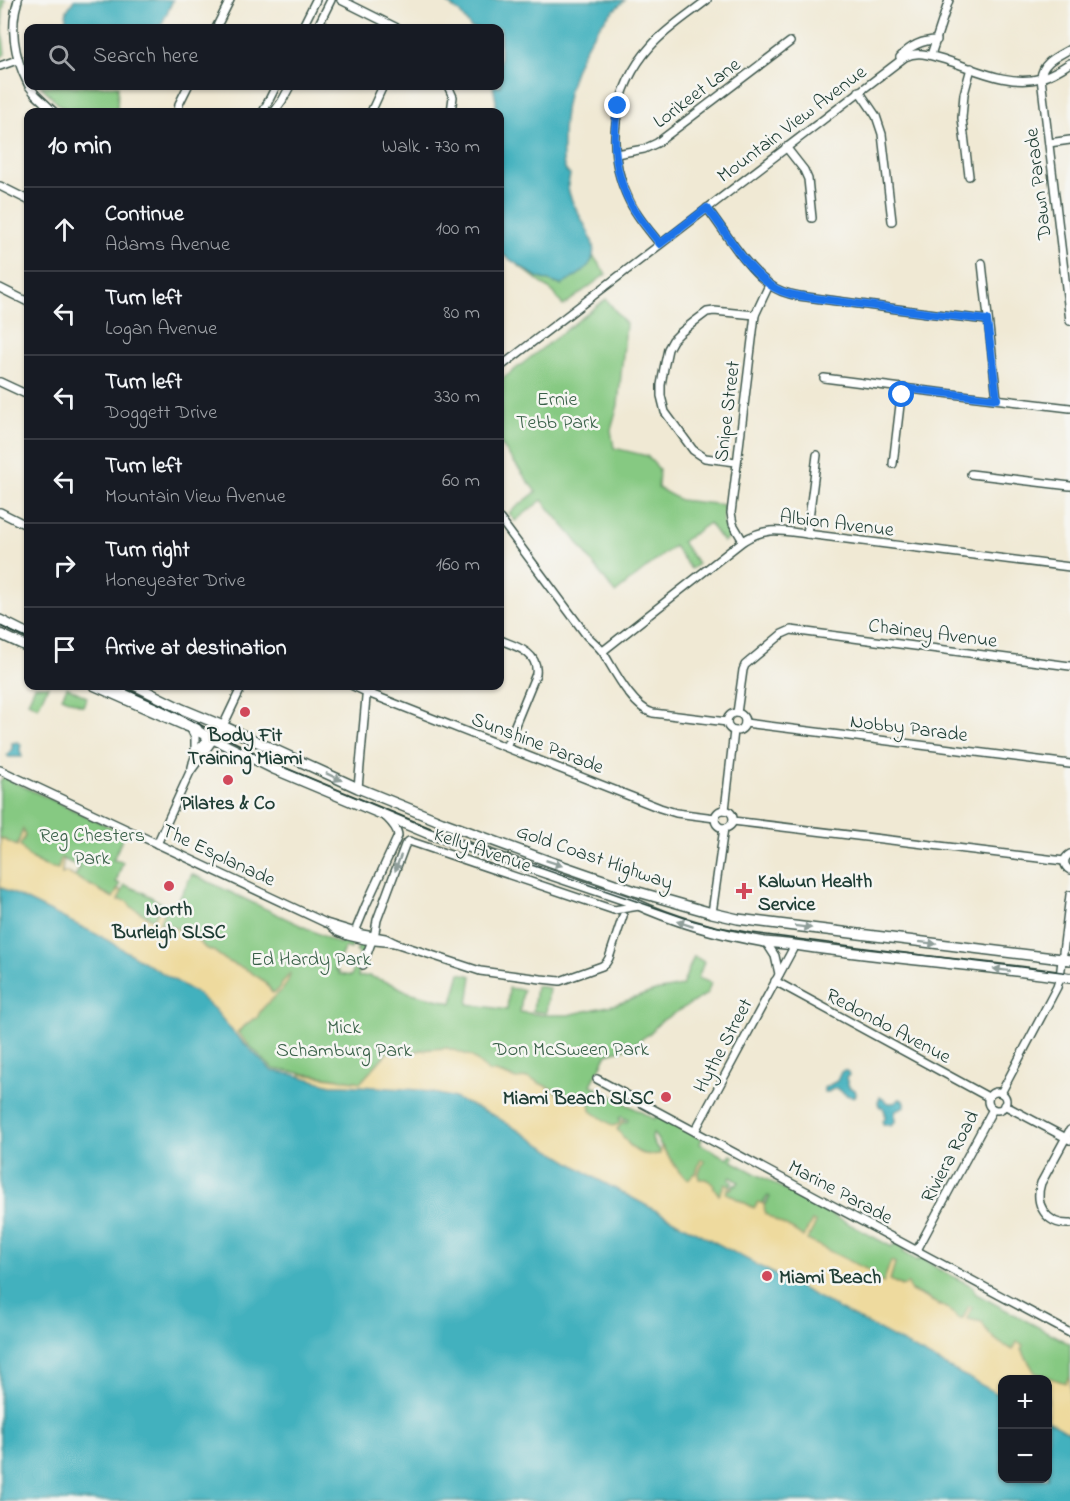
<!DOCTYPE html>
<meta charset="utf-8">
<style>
body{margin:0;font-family:"Indie Flower",sans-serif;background:#242831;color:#f1f3f6}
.controls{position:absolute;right:18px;bottom:18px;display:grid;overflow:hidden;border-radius:12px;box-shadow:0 2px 4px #0004}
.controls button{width:54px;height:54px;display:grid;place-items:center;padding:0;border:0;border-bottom:2px solid #363941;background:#171b24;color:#f1f3f6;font:30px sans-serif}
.stop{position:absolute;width:18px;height:18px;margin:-14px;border:4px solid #1a73e8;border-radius:50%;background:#fff}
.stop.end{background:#1a73e8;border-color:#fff;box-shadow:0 2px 6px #0008}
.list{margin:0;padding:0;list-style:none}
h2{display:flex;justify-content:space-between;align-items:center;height:78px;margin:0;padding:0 24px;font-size:26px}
h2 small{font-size:20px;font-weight:400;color:#9ea1a6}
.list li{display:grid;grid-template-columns:39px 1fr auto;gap:18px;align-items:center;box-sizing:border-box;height:84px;padding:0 24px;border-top:2px solid #363941}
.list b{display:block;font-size:22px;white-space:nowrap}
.list p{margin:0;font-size:20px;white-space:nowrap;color:#9ea1a6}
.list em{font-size:20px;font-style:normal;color:#9ea1a6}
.icon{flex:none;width:33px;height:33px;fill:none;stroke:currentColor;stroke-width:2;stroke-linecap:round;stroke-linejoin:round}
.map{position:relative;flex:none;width:1070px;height:1501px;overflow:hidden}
.search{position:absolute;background:#171b24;box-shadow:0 2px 4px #0004;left:24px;top:24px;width:480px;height:66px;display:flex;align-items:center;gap:15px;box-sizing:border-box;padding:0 21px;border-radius:12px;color:#9ea1a6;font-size:22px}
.panel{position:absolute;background:#171b24;box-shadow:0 2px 4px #0004;left:24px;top:108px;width:480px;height:582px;border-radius:12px}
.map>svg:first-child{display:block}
</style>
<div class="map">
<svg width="1070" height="1501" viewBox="0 0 1070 1501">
<rect width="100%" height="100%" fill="#f6f6f2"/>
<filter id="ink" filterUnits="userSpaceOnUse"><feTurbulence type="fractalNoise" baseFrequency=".0167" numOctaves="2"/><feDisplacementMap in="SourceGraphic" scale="12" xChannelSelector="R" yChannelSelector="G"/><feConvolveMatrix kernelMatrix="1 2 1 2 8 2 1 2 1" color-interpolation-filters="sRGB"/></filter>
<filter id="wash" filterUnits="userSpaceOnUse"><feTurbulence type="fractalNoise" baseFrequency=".008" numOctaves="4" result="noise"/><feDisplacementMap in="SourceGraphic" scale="24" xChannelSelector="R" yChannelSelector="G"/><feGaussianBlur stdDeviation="1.35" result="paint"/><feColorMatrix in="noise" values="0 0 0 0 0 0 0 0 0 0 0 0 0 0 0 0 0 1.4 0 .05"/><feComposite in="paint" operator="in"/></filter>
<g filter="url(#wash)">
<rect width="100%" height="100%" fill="#f0e9d4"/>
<!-- green -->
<g fill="#86c982" stroke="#52835b" stroke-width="1.5">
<path d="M0,0h5c-5,19 -2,35 0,54l-5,4z"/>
<path d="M41,86h77l-1,26h-46l-11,-6z"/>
<path d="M594,257l12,17 -43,32 -9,-13 -36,-28 19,12 23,8c14,-8 25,-14 34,-28z"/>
<path d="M606,299l20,25 -8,81 -7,25 3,18 33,8 12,13 -1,19 22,12 44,5 -1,17 8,14 -8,6 -14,-19 -27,19 16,22 -7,5 -17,-23 -59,47 -41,-55 -32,-38 -27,21 -6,-8 27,-21 -36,-49v-62z"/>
<path d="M35,686h13l-10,21 -10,-5z"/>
<path d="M67,687l20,10 -4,9 -21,-9z"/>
<path d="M3,777l118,55 2,5 -10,23 10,2 -7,20 4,2 -6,14 -39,-21 5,-10 -17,-8 -2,-1 -3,11 -9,-1 -23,-13 -6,-10 5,-9 -2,-6 -6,16 -17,-8v-56z"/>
<path d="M192,874l148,70 4,-7 9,4v2l-2,6 -6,-2 -10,21 1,2 3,2v2l12,2 9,-22 -4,-3 3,-5 8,-2 -7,20 -2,13 11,-1 24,8 15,8 44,11 8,-30 12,3 -4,28 39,6 2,-22 14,2 -3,22 23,3h25l49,-11 38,-13 27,-5 12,-30 10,6 -6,16 13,5 -4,11 -46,27 -12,13 -21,14 -21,6 -16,31 63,34 3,-4 45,24 -2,5 28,15 3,-4 3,2 -2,4 160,86 3,-4 10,5 -2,4 15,9 3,-4 17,12 34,17 4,8 94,50v33l-5,6 -30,-10 -14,-25 1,-3 -9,5c-14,-6 -25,-14 -31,-28l-16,-3 6,-11 -9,10 -4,1c-20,-18 -45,-27 -69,-39l5,-17 -4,-2 -8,23 -3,-3 -6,-8 -68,-33 6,-19 -9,17c-11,-12 -36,-15 -40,-31l7,-10 -2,-1 -6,8 -8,4 -28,-15 2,-5 3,1 3,-5 3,1 2,-3 -8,-5 -2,3 3,2 -2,4 -5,-2 -6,12 -5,-8 -1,-5 -8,-4 -6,1 -1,-6 6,-13 -3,-1 -5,13 -8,6 -8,-5 -27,-41c-3,8 2,12 7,18v3c-23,4 -31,-8 -43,-25l7,-8 2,2 2,-3 -7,-4 -2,3 2,1 -2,4 -6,2 -22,-15 -2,-15 -9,6 -19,-5 -9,-8 -24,-11 -12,1 -13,-5 -14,-2 -7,-5 -35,-19 -28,2 -13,5 -13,-4 -6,2 -26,29 -88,-13 -36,-36 16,-14 4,-1 1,-4 32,-39 -14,17 -3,1 -8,-11 -18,-12 -20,-9 -14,-10 -8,-3 -13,-14 -33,-12 6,-12 12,-7z"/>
<path d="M125,885l19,8 19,11 -9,16 -23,-13 -4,-6 -10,-1z"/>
<path d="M536,986l13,2 -3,25 -13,-2z"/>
</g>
<!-- sand -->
<g fill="#eeda9e" stroke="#868c69" stroke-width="1.5">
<path d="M23,829l2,7 -5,9c8,14 21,22 38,24l3,-11 2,1 -1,15 4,-2 47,26 5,-9 4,2 -4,9 9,1 4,6 22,13 7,-11 4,3 -5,11 33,11 13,14 8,3 14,10 20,9 18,12 7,11 4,-1 14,-19c-3,22 -26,26 -33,45l-4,1 -16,13 11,12 5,29 -253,-133v-102l17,8z"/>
<path d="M447,1048l24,8 18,16h6l21,7 12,-1 24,11 9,8 18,5 5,-7h5v4l2,12 22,15 6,-2 2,-4 3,1 -7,8c13,18 19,29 43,25l1,-8 19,27 8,6 8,-6 5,-14 3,2 -6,13 1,5h6l8,4 1,5 5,7 6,-11 7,3 -1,2 -3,-1 -2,5 28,15 4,-6 6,2 1,9c10,10 28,14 38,24l9,-16 4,2 -9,17 67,33 5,8 4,2 8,-22 4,2 -5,17 11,6 7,-2 3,7 37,18 11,10 4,-1 6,-12 3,1 -5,12 15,3c6,14 17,22 31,28l4,-8 6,3 -2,4 14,24 30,10 5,-6v124l-22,-23v-98h-46v88l-695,-376 -7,-18 61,8 26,-29c10,-5 9,2 17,2 5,0 9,-3 14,-4 9,-2 20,-2 29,-3z"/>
</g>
<!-- water -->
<g fill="#43b1be" stroke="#317779" stroke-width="1.5">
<path d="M74,0h99l-13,28h-96l3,-18z"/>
<path d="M443,0h182c-5,5 -11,10 -17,16 -32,35 -46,82 -45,129 0,10 -2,23 7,30 0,1 -2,8 -2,9 0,27 40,58 20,82 -7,9 -18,14 -27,19l-24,-8 -37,-24v-141h-5l1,-11 -3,-15h7v-58h-29l-11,-15z"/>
<path d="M18,742l3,2 -1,6 2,7h-13l-2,-2 5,-6v-6z"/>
<path d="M0,887l102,50 94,56 19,17 18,22 39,39 23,4 36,10h14l74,5 33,7 43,19 102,63 405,217v82h46v-58l22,13v68h-1070z"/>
<path d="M844,1070l4,2 1,3 -3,3 3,9 6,3 1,4 -1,2c-7,2 -13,-4 -18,-8l-4,1 -5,3h-4v-4l13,-7 4,-9z"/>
<path d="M880,1097l9,6h5l6,-4 5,3v4l-7,3 -3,3v10l-4,4 -8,-2 -1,-4 3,-1v-7l-2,-4 -4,-2 -1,-4z"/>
</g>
</g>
<g filter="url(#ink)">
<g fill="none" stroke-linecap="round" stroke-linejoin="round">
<!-- minor casing -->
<g stroke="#3e574c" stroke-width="10">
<g id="minor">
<path d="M18,0c-9,29 -3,58 10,84"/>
<path d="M341,0l56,28"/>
<path d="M216,28l14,-28"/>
<path d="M302,28l14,-28"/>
<path d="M317,28l14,-28"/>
<path d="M1070,49c-12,7 -28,13 -29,29l29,243"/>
<path d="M931,55l18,-55"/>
<path d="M900,57c10,-11 22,-17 37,-17"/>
<path d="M0,66l17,-6"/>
<path d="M29,86l7,9 18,17"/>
<path d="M448,86l5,11 -2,15"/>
<path d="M859,91l17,25 6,18 10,87"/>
<path d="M178,112l1,-8 9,-18"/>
<path d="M263,112l13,-26"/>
<path d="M274,112l8,-11 8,-15"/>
<path d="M371,112l12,-26"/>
<path d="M1049,143l21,-3"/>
<path d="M786,147l18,23 4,9 4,39"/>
<path d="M616,154l28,-5 13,-6 133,-101"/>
<path d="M969,176l-7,-58 2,-24 7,-26"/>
<path d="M0,186l28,14"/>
<path d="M707,208c19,25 37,57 62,76 8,7 19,10 30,12l128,17 60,7"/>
<path d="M660,244c-11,-14 -24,-28 -31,-44 -25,-51 -16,-112 22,-154 16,-18 37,-31 56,-46"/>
<path d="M982,263l15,136"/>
<path d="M0,288l28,14"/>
<path d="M500,367l405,-310c14,-7 27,-1 41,3 29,9 63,27 95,18 10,-3 20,-9 29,-15"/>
<path d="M824,378l78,10 168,20"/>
<path d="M0,382l28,13"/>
<path d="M736,462l-31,-4 -12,-8 -28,-38 -4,-16v-11l3,-17 4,-19 5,-9 7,-7 15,-12 12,-9 7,-1 41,4"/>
<path d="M893,464l9,-76"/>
<path d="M971,474l99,12"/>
<path d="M0,512l28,14"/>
<path d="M500,519l87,117c6,6 13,11 17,18 10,16 29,54 49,59l74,9"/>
<path d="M807,534l10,-79"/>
<path d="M743,541l-10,-17 -2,-11 24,-198 14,-30"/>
<path d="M500,640c15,6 39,12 36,34l-30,73"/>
<path d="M603,651l140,-110c24,-15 38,-10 64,-7l263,33"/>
<path d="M93,686l93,41 3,1 5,-3"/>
<path d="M353,686l20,9 287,113 16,5 39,5"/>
<circle cx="736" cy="722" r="9"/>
<path d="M737,713l6,-43 2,-5 37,-31 9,-4 279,36"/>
<path d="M745,723l325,41"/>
<path d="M189,725l6,12v17"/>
<path d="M192,767c3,-15 10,-23 21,-32"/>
<path d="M0,770l326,153 36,11 23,4 10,5"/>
<path d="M358,788l9,-102"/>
<circle cx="724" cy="819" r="9"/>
<path d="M725,810l9,-79"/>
<path d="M733,821l331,40"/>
<path d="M157,844l33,-72 33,-46 19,-40"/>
<path d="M1070,854c-7,4 -7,12 0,16"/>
<path d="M712,913l12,-85"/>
<path d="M332,927l6,5 10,4 17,4 30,3 85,28 61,8 19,2 42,-15 4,-3 3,-5 14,-42"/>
<path d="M355,936l2,-9 9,-22 32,-69c0,-7 -7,-14 -12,-19"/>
<path d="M766,942l9,14 4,18"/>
<path d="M363,965l12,-33 2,-12 28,-75 4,-4 205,69 25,-4"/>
<path d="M775,981l213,116"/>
<path d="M597,1079l473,254"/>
<circle cx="997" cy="1101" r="9"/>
<path d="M1001,1093l56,-106 3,-10 10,-82"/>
<path d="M1004,1105l66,35"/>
<path d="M1070,1130l-29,53c-7,21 5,42 29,41"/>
<path d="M695,1131l100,-186"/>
<path d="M917,1250l76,-141"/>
</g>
</g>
<!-- highway casing -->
<g stroke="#3e574c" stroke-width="12">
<g id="highway">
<path d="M0,620l28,14"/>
<path d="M0,634l28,13"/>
<path d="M110,686l84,39 5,7 75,37 153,64 207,70c43,20 84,31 131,39 12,1 25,2 37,4 89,13 179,19 268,32"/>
<path d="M136,686l46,23 41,17 135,62 84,34 109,40 84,29 77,22 26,6 32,4 300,37"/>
</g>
</g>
<!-- minor -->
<use href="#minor" stroke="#fff" stroke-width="7"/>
<!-- highway -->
<use href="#highway" stroke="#fff" stroke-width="9"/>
<!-- tram -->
<g stroke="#1f3d34" stroke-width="1.5">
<path d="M0,626l28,13"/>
<path d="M119,686l40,18 127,64 176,73 229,79 23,6 38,7 145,19 173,21"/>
</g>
</g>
<!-- one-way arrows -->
<defs><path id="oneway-solid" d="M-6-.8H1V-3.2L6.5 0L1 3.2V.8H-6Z" transform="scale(1.5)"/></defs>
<g fill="#8f9e9a">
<use href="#oneway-solid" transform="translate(334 777) rotate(25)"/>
<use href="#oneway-solid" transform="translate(398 863) rotate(110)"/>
<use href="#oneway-solid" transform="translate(554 863) rotate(19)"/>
<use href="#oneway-solid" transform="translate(685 924) rotate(-162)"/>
<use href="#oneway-solid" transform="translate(803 927) rotate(7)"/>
<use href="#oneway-solid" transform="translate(928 943) rotate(7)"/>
<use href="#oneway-solid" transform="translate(1002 970) rotate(-173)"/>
</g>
</g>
<g fill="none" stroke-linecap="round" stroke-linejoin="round" filter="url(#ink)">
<!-- route -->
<path stroke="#1a73e8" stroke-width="8" d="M618,106c-7,33 -3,71 14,100 8,14 19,26 28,38l47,-36c20,25 36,57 62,76 8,7 19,10 30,12l128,17 60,7 10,79 -95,-11v7"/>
</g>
<!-- markers -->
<g fill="#d1495b" stroke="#f6f6f2" stroke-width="2">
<circle cx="245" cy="712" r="6"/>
<circle cx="228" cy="780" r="6"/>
<circle cx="169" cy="886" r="6"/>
<path d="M741 882h6v6h6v6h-6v6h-6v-6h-6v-6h6z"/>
<circle cx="666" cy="1097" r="6"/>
<circle cx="767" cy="1276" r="6"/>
</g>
<g text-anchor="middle" stroke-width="5" stroke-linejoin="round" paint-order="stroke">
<!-- street labels -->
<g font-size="20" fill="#1f3d34" stroke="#f6f6f2">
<text transform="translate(696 92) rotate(-37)" y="7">Lorikeet Lane</text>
<text transform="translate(791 123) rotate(-37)" y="7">Mountain View Avenue</text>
<text transform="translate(1037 184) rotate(-97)" y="7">Dawn Parade</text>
<text transform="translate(726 411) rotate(-83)" y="7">Snipe Street</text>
<text transform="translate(837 522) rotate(7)" y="7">Albion Avenue</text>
<text transform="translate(933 632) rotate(7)" y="7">Chainey Avenue</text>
<text transform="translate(909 727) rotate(7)" y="7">Nobby Parade</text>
<text transform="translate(538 742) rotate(21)" y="7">Sunshine Parade</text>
<text transform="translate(483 849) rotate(19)" y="7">Kelly Avenue</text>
<text transform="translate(219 854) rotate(25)" y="7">The Esplanade</text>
<text transform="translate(595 856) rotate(19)" y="7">Gold Coast Highway</text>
<text transform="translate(889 1025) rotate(28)" y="7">Redondo Avenue</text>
<text transform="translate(722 1045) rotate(-62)" y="7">Hythe Street</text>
<text transform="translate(949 1156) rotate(-62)" y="7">Riviera Road</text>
<text transform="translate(841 1191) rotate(28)" y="7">Marine Parade</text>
</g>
<!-- park labels -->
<g font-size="20" fill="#396048" stroke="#f6f6f2">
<text x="557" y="405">Ernie<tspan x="557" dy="23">Tebb Park</tspan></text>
<text x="92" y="841">Reg Chesters<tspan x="92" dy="23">Park</tspan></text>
<text x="311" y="965">Ed Hardy Park</text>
<text x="344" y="1033">Mick<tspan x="344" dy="23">Schamburg Park</tspan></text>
<text x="571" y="1055">Don McSween Park</text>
</g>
<!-- poi labels -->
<g font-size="20" font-weight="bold" fill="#1f3d34" stroke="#f6f6f2">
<text x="245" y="741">Body Fit<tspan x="245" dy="23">Training Miami</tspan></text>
<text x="228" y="809">Pilates &amp; Co</text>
<text x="758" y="887" text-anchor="start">Kalwun Health<tspan x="758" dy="23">Service</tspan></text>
<text x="169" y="915">North<tspan x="169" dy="23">Burleigh SLSC</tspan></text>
<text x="654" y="1104" text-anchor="end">Miami Beach SLSC</text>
<text x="779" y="1283" text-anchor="start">Miami Beach</text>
</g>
</g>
</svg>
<div class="controls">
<button>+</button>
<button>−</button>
</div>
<div class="stop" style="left:902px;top:395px"></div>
<div class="stop end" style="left:618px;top:106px"></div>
<div class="search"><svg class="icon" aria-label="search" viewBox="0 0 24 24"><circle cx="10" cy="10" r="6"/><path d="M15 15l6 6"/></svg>Search here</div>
<section class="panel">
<h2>10 min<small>Walk · 730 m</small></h2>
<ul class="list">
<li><svg class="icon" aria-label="ahead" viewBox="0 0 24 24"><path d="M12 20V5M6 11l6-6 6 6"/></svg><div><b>Continue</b><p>Adams Avenue</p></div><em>100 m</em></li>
<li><svg class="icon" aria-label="left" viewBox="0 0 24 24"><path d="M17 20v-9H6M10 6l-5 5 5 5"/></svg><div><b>Turn left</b><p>Logan Avenue</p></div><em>80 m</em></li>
<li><svg class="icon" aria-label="left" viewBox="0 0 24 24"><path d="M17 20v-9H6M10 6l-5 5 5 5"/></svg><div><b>Turn left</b><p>Doggett Drive</p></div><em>330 m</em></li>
<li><svg class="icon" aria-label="left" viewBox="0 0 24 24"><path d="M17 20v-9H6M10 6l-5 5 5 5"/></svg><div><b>Turn left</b><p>Mountain View Avenue</p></div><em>60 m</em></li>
<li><svg class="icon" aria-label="right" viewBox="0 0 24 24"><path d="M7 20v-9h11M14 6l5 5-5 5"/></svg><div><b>Turn right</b><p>Honeyeater Drive</p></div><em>160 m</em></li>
<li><svg class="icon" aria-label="arrive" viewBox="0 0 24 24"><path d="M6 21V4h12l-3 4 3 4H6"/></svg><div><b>Arrive at destination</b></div></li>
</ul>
</section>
</div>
